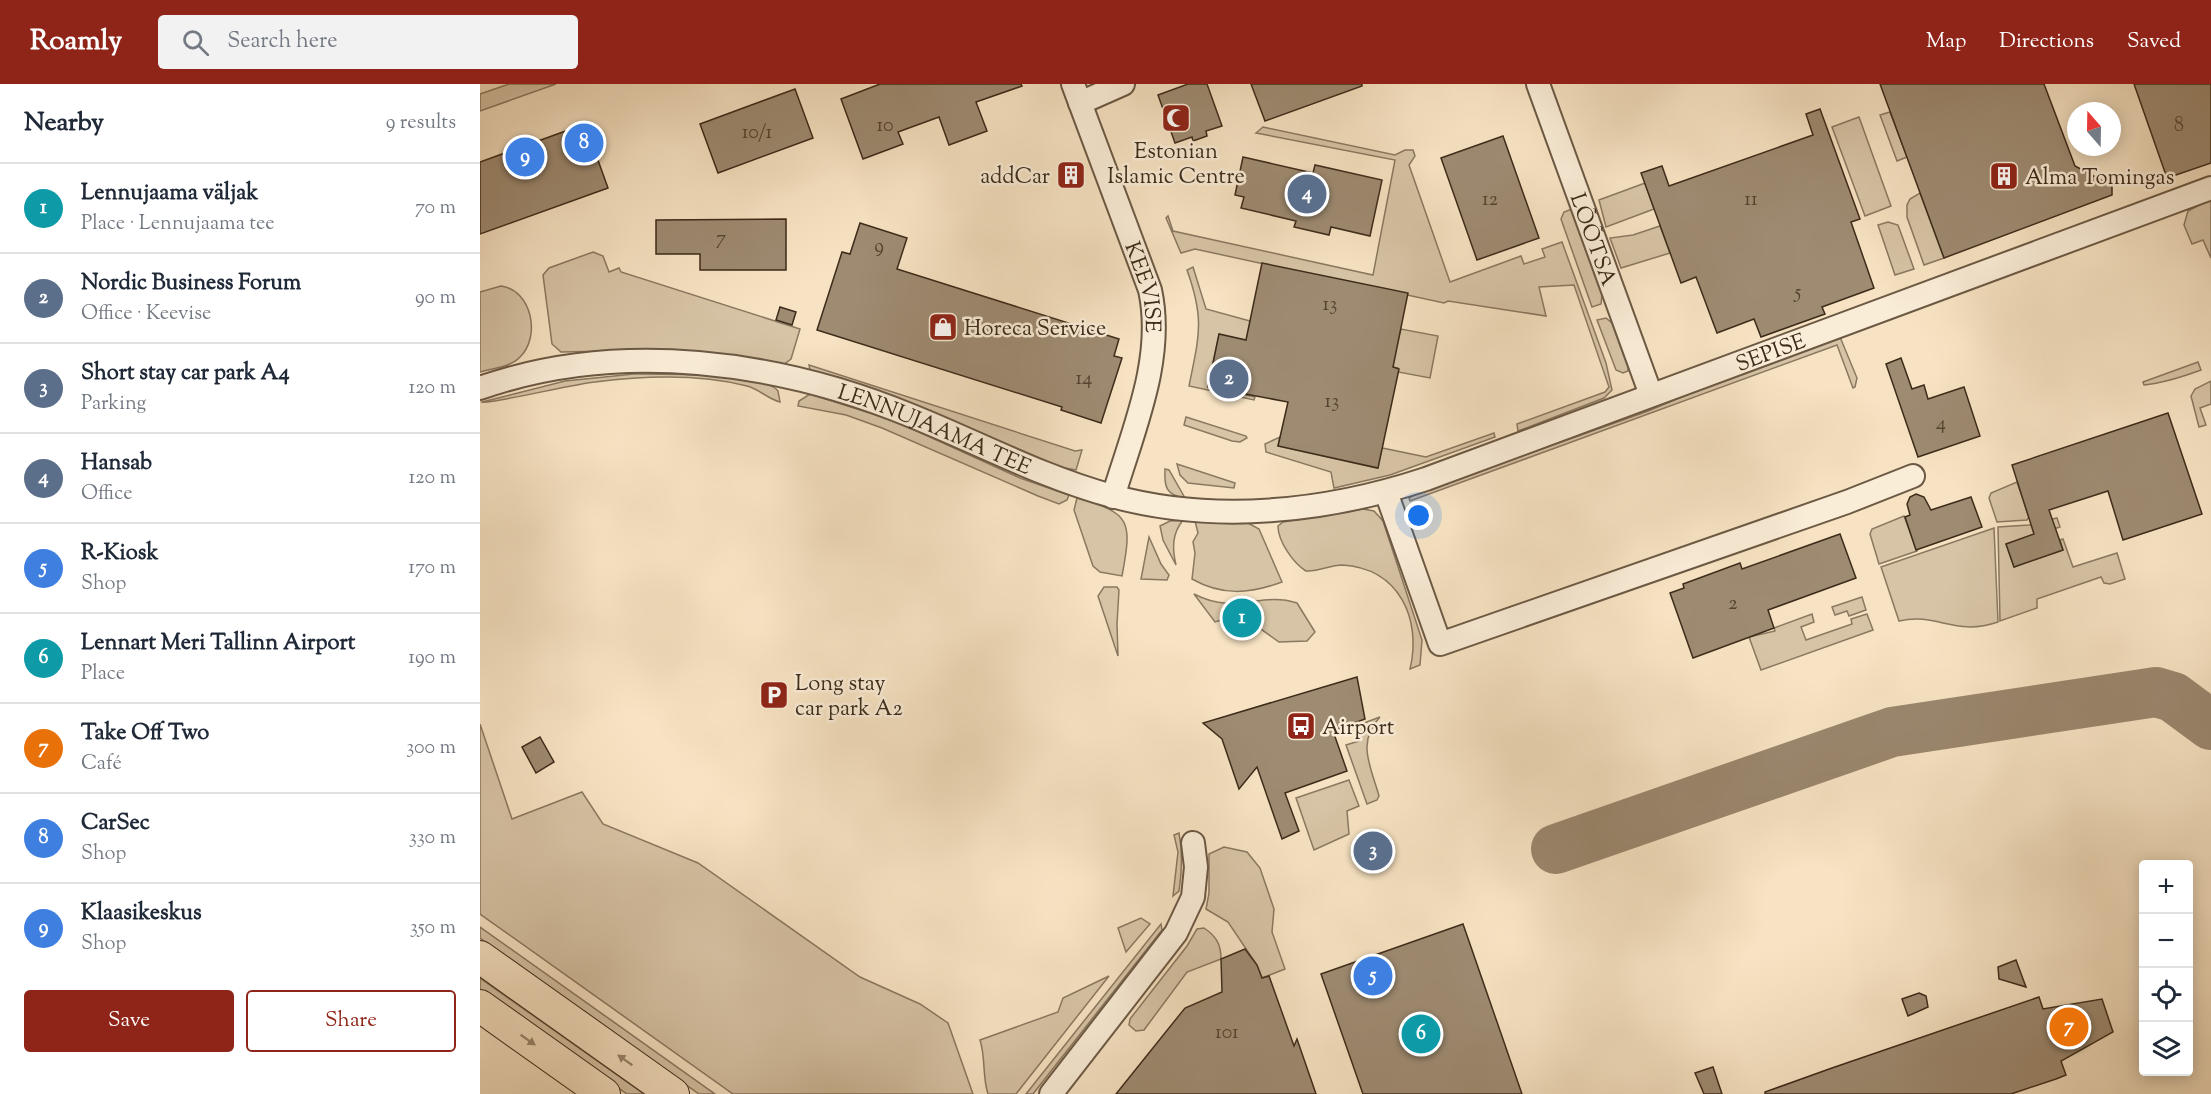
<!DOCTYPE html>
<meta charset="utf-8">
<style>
body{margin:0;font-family:"Sorts Mill Goudy",serif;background:#f2f2f3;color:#1f2937}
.controls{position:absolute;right:18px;bottom:18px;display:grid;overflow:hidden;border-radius:6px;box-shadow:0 3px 15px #0003}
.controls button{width:54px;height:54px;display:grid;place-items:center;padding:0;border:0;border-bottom:2px solid #e0e1e3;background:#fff;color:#1f2937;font:30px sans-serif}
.compass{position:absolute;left:1587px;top:18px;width:54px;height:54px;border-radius:50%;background:#fff;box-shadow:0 3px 15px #0003;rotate:340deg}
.you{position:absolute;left:939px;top:432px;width:21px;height:21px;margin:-15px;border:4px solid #fff;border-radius:50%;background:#1a73e8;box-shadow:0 0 0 9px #1a73e833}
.badge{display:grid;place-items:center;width:39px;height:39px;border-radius:50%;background:#8f2418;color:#fff;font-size:20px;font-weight:700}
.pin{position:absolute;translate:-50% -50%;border:3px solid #fff;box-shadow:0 2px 6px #0006}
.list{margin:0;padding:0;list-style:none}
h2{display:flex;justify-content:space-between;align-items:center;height:78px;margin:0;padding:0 24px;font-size:26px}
h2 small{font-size:20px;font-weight:400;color:#747a83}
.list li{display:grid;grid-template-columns:39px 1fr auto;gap:18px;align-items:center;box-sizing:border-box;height:90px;padding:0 24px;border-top:2px solid #e0e1e3}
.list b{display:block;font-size:22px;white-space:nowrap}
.list p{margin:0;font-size:20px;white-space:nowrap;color:#747a83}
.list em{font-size:20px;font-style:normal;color:#747a83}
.actions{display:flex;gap:12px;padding:18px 24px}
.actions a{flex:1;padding:14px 0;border:2px solid #8f2418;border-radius:6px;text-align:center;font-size:21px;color:#8f2418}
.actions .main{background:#8f2418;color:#fff}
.icon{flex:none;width:33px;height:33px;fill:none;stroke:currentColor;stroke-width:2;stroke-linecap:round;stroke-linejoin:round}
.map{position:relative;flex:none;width:1731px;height:1010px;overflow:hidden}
header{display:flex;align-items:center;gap:36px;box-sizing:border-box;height:84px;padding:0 30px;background:#8f2418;color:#fff}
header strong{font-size:28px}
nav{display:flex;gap:33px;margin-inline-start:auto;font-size:21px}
.search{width:420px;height:54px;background:#f2f2f3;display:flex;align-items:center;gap:15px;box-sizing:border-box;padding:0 21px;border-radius:6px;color:#747a83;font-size:22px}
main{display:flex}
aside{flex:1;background:#fff}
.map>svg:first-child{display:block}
</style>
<header>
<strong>Roamly</strong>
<div class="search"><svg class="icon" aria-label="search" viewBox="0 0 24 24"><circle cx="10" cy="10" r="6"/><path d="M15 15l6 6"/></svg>Search here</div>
<nav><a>Map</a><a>Directions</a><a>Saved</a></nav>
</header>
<main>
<aside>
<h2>Nearby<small>9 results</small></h2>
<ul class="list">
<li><span class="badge" style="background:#0f9aa8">1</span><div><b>Lennujaama väljak</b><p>Place · Lennujaama tee</p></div><em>70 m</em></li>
<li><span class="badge" style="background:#5c6f8a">2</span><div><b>Nordic Business Forum</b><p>Office · Keevise</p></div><em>90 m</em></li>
<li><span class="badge" style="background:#5c6f8a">3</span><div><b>Short stay car park A4</b><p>Parking</p></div><em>120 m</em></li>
<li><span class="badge" style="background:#5c6f8a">4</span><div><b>Hansab</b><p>Office</p></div><em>120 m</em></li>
<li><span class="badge" style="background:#3f7fe0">5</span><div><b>R-Kiosk</b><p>Shop</p></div><em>170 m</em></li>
<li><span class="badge" style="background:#0f9aa8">6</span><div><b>Lennart Meri Tallinn Airport</b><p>Place</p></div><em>190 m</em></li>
<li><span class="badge" style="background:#e8710a">7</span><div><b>Take Off Two</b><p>Café</p></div><em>300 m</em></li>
<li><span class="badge" style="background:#3f7fe0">8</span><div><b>CarSec</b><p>Shop</p></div><em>330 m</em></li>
<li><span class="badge" style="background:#3f7fe0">9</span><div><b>Klaasikeskus</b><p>Shop</p></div><em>350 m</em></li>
</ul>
<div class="actions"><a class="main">Save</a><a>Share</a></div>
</aside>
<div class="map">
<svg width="1731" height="1010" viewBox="0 0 1731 1010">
<rect width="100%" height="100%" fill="#f7e3c3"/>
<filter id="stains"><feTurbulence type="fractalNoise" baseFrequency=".00333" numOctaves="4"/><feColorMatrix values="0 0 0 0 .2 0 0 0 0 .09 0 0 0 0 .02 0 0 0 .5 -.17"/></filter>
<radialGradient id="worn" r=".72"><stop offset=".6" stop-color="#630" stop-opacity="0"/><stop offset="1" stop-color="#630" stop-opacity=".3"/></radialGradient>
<!-- green -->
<g fill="#d7c4a6" stroke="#8a7860" stroke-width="1.5">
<path d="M29,0h47l-76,27v-17z"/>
<path d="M1410,28l17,45 -10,4 -17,-46z"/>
<path d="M1379,33l32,89 -26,10 -33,-89z"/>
<path d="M783,43l132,28 10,-5h8l2,6 -6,9 41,117 71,-26 3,8 21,-7 -3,-8 20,-7 44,121 6,27 -8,8 -86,33 -1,-7 88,-32 4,-5 -35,-102 -35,2 7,29 -98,-15 -4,2 -249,-54 -14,4 -15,-35 2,-2 5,15 200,44 22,-115 -139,-27z"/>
<path d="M1165,99l9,26 -48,18 -7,-27z"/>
<path d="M1440,109l24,65 -20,7 -17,-48v-12l3,-6z"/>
<path d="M1731,115v59l-8,-18 -11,4 -8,-19 4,-14z"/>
<path d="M1092,125l30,86 -1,9 -9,3 -31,-88 3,-7z"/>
<path d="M1408,138l10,3 16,44 -19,6 -17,-50z"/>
<path d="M1180,142l10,27 -49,15 -11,-30 23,-3z"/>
<path d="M113,168l10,4 6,16 10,-4 2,4 179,57 -9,30 -8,6 -122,-15 -100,2 -9,-8 -9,-69 6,-7z"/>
<path d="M713,183l13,42 44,12 147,23 4,-15 37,7 -8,42 -32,-6v-4l-97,-20 -1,3 -81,-16 -11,52 47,10 -1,3 -65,-14c10,-50 16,-66 -2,-116z"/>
<path d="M21,202c31,4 40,51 19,71 -9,10 -27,11 -40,15v-80z"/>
<path d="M1126,234l6,5 16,44v4l-5,2 -7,-3 -19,-50z"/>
<path d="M1360,253l17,41 -2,9 -2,1 -16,-43 -427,156 -1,-3 7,-4 232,-83 76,-32z"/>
<path d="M1718,278l3,8c-19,7 -37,13 -57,15l-1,-3z"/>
<path d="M329,281l266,86 7,-1 -6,20 -22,-4 -239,-93 -5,-3z"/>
<path d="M154,290c24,0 132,-1 144,17l2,11c-12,-3 -21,-13 -33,-16 -47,-12 -105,-10 -152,-4 -17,1 -108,23 -113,20l83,-21z"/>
<path d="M1731,297v23l-11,4 6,17 -7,2 -8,-31 4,-7z"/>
<path d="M330,310l85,27 125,57 49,17 -2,5 -8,4 -21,-8 -156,-68 -36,-13 -48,-9 1,-5z"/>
<path d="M706,333l60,19 1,2 -7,4 -8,-1 -48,-16z"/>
<path d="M1014,349l1,4 -105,38 -56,13 -3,-16 -65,-20 -1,-8 15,-7 -2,9 99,22 5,-20 44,9z"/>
<path d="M697,380l58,19 -1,5 -46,-5 -8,-8z"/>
<path d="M685,385l4,1 16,28c-19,-3 -21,-11 -20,-29z"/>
<path d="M1537,398l12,35 -2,3 -30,2 -8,-24 2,-5z"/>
<path d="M597,414c55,15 55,24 45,78l-22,-4 -7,-6 -19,-56z"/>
<path d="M883,425l11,2 9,10 39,119 -2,25 -10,4c12,-50 -11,-101 -68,-104 -12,0 -24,7 -36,6 -13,-8 -28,-30 -28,-45l5,-4z"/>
<path d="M1424,432l13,35 -38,13 -9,-30 2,-5z"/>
<path d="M1577,434l3,9 -54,17 8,23 49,-17 -3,-10 3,-1 10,28 44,-14 8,26 -15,5 -6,-1 -3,-6 -64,22v9l-37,13 -2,-94 31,-2z"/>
<path d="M703,436c-11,14 -11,28 -7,45l-13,-25 -3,-14 10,-5z"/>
<path d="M715,437l53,2 11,6 23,53c-33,12 -60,14 -90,-3l3,-26 -2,-11 5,-9z"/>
<path d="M1514,444l4,94c-44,15 -60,-10 -99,-1l-18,-54z"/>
<path d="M669,453l12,27 8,11 -2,5 -26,-1z"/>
<path d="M624,503h13l2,3 -2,34 1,32 -20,-60z"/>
<path d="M714,510c43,22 65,-3 103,9l18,29 -8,9 -28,1 -24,-17 -23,-8 -17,5z"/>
<path d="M1382,513l4,13 -17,6 -2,-5 -12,4 -3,-8z"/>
<path d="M1332,530l2,8 -13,5 5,13 46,-16 -1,-5 16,-5 6,16 -112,40 -12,-33 26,-6 -1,-3z"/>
<path d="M900,633c-24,25 -9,50 -1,79l-2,4 -10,4 -21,-59 13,-4 -3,-15z"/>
<path d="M0,640l32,95 70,-27 21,32 95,39 162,114 60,27 28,19 25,71h-240l-253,-180z"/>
<path d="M869,696l10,26 -12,5 2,23 -35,16 -18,-52z"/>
<path d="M699,749c4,20 3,38 0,58l-6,5 5,-44 -4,-17z"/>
<path d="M744,763l23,5 13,16 14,41 -2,23 13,37 -23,9 -5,-13 -29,-43 -22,-13 3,-16v-39z"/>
<path d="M661,834l9,6 -24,28 -8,-24z"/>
<path d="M681,840l1,6 -129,164h-7z"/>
<path d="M0,843l235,167h-16l-219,-156z"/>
<path d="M724,844c12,8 17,16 17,31l-34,13 -43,58 -8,1 -7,-6 1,-6 57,-73 10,-17z"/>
<path d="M629,892l-93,118h-28c-6,-18 -2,-35 -8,-54l78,-28 5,-14z"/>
<path d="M0,894l164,116h-17l-147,-104z"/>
</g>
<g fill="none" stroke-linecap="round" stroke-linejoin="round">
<!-- taxiway -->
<path stroke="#9a876e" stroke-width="50" d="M1076,765l336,-117 264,-40 17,5 38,28"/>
</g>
<!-- building -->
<g fill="#9e8b72" stroke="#3d2b1a" stroke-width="1.5">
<path d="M400,0h141l1,2 -46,16 11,29 -38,14 -10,-28 -41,15 5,12 -40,15 -22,-60z"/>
<path d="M708,0h19l15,42 -16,5 1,5 -14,5 -1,-4 -17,6 -17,-48z"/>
<path d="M771,0h111v2l-97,35z"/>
<path d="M1400,0h164l31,82 37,20v9l-168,63z"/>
<path d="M1654,0h77v79l-44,15z"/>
<path d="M315,5l18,49 -95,35 -18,-49z"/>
<path d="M1340,25l40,110 -9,3 23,66 -52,19 3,7 -64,23 -7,-18 -37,14 -21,-56 -15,6 -40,-110 21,-7 7,20 144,-51 -7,-21z"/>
<path d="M105,40l23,64 -128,46v-72z"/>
<path d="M1023,52l36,102 -62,22 -36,-102z"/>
<path d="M763,73l70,16 2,-8 67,15 -12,56 -39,-9 -2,8 -35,-8 2,-6 -55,-13 3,-11 -9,-2z"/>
<path d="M599,81l5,14 -22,7 -4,-15z"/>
<path d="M306,135v51h-86v-16h-44v-34z"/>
<path d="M380,139l47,15 -10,31 222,70 -5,17 8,2 -21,65 -40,-13 1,-3 -245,-77 25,-78 8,2z"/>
<path d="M782,179l146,30 -15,74 6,2 -21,99 -100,-22 10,-44 -80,-15 11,-53 27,6z"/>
<path d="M300,223l16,5 -4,13 -16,-5z"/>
<path d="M1421,274l11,31 12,-4 4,14 36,-12 16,49 -62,21 -32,-93z"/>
<path d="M1688,329l34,101 -79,26 -15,-49 -59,19 14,40 -49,17 -8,-23 28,-10 -22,-69z"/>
<path d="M1436,410l8,3 7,13 40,-13 11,30 -66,23 -11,-33 5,-2 -3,-11 3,-7z"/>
<path d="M1360,450l16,44 -88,32 6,18 -81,30 -23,-65 14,-5 -1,-4 57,-21 2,6z"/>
<path d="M877,593l8,42 -32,12 14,40 -62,22 14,38 -17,8 -25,-72 -18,22 -17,-50 -19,-16z"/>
<path d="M60,653l14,25 -18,11 -14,-26z"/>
<path d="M983,840l59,170h-159l-42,-120z"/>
<path d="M765,865l12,16 5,13 7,-2 25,70 3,-7 19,55h-200l69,-86 37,-16 -1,-33z"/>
<path d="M1536,876l10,27 -27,-8 -1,-12z"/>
<path d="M1439,909l7,3 2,11 -20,9 -6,-17z"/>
<path d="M1559,913l4,12 59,-10 11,33 -52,29 5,14 -10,4 -45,15h-246v-2l67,-24z"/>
<path d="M1233,983l9,27h-18l-9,-21z"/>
</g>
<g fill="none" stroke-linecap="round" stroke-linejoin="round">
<!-- minor casing -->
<g stroke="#6c5944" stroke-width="26">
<g id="minor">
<path id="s1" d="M593,0l77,206c15,69 -17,140 -37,207"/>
<path id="s2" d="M1058,0l113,311"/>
<path d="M600,19l43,-19"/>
<path id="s3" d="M0,304c139,-49 299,-27 432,28 67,27 130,61 200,80 103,28 214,16 314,-17l785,-291"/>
<path d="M906,408l54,152 407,-142 66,-26"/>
<path d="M571,1010l125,-161 17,-36 3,-30 -3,-24"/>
</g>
</g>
<!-- highway casing -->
<g stroke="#3d2b1a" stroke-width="34">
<g id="highway">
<path d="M0,873l193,137"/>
<path d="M0,922l124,88"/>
</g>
</g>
<!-- minor -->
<use href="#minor" stroke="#faedd8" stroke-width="22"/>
<!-- highway -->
<use href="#highway" stroke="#f7e3c3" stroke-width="32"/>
</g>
<!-- one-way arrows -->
<defs><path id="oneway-solid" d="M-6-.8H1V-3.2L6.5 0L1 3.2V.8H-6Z" transform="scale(1.5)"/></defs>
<g fill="#9a876e">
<use href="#oneway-solid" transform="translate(48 956) rotate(35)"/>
<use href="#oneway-solid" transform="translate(145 976) rotate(-145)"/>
</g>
<!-- icons -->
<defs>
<g id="mosque-square" transform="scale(1.5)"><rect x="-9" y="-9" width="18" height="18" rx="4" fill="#8f2418" stroke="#faedd8"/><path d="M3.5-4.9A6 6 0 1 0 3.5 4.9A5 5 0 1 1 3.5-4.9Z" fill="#fff"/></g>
<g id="building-square" transform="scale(1.5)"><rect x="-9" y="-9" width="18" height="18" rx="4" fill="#8f2418" stroke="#faedd8"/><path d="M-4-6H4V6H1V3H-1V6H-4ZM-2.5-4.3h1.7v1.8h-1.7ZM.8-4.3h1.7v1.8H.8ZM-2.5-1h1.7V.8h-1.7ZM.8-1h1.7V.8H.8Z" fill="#fff"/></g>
<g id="shop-square" transform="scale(1.5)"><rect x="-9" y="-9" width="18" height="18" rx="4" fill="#8f2418" stroke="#faedd8"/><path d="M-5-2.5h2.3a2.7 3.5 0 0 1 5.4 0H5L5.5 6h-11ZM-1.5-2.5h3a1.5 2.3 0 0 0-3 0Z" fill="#fff"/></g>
<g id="parking-square" transform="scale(1.5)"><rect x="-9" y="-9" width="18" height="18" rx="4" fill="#8f2418" stroke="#faedd8"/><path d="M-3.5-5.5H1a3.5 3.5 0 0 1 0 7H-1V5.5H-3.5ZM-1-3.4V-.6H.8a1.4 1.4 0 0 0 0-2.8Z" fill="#fff"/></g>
<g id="bus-square" transform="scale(1.5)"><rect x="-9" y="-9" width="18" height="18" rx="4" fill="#8f2418" stroke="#faedd8"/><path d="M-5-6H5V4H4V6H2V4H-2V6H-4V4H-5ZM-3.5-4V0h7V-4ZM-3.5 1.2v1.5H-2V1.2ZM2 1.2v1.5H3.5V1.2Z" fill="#fff"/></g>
</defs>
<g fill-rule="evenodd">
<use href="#mosque-square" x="696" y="34"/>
<use href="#building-square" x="591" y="91"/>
<use href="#building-square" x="1524" y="92"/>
<use href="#shop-square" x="463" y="243"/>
<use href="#parking-square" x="294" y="611"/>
<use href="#bus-square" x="821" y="642"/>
</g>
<g text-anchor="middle" stroke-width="5" stroke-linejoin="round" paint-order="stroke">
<!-- number labels -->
<g font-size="20" fill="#554330">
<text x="405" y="47">10</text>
<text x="1699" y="47">8</text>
<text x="277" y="54">10/1</text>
<text x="1010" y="121">12</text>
<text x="1271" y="121">11</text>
<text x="241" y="160">7</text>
<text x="399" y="168">9</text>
<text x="1318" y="214">5</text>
<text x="850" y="226">13</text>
<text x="604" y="300">14</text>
<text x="852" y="323">13</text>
<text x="1461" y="345">4</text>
<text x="1253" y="525">2</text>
<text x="747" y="954">101</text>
</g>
<!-- poi labels -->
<g font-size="22" fill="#3d2b1a" stroke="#faedd8" text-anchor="start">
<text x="696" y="74" text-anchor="middle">Estonian<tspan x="696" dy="25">Islamic Centre</tspan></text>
<text x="570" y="99" text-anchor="end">addCar</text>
<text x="1545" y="100">Alma Tomingas</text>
<text x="484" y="251">Horeca Service</text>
<text x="315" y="606">Long stay<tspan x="315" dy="25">car park A2</tspan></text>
<text x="842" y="650">Airport</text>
</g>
<!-- street labels -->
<g font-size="22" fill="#3d2b1a" stroke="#faedd8">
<text dy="8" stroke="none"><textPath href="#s2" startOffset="165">LÕÕTSA</textPath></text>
<text dy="8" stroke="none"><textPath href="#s1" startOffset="216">KEEVISE</textPath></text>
<text dy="8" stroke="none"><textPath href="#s3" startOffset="1344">SEPISE</textPath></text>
<text dy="8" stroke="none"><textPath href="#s3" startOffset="468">LENNUJAAMA TEE</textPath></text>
</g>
</g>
<rect width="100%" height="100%" filter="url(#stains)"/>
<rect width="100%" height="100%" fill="url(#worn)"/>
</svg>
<div class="controls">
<button>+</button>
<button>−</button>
<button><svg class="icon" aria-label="locate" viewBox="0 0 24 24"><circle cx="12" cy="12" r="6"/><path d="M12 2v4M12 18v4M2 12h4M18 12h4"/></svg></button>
<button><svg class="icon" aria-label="layers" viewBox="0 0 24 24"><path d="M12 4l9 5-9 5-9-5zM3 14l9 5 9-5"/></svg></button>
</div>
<svg class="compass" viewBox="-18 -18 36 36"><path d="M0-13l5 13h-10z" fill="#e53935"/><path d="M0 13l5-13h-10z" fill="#747a83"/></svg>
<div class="you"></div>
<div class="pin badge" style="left:762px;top:534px;background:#0f9aa8">1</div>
<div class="pin badge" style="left:749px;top:295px;background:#5c6f8a">2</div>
<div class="pin badge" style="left:893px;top:767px;background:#5c6f8a">3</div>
<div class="pin badge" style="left:827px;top:110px;background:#5c6f8a">4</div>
<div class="pin badge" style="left:893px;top:892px;background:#3f7fe0">5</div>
<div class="pin badge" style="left:941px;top:950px;background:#0f9aa8">6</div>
<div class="pin badge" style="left:1589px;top:943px;background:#e8710a">7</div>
<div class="pin badge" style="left:104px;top:59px;background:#3f7fe0">8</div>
<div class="pin badge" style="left:45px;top:73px;background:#3f7fe0">9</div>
</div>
</main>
